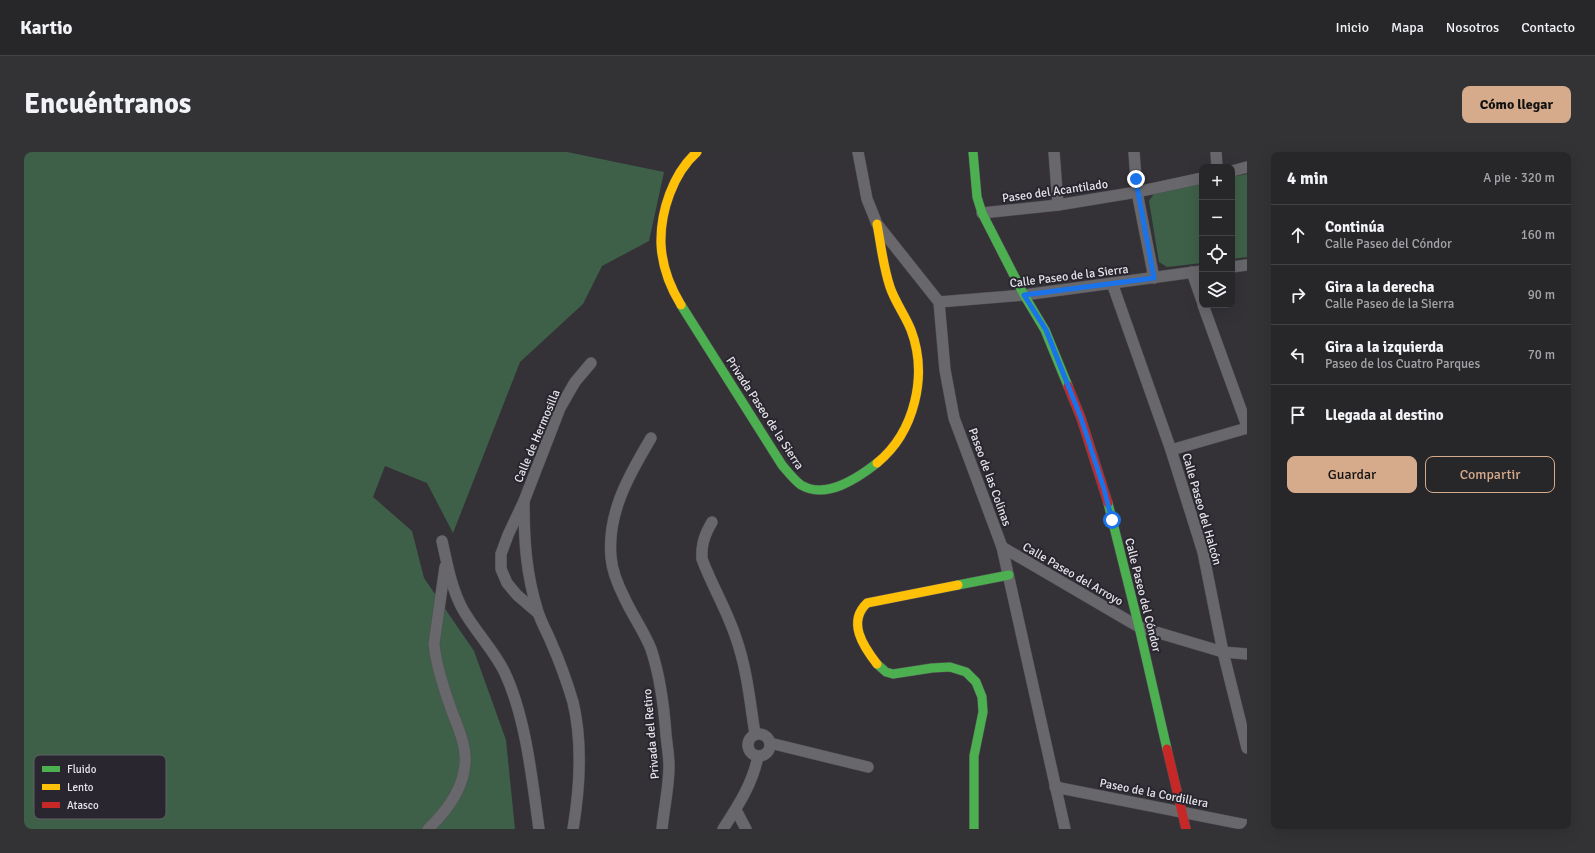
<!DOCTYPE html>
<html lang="es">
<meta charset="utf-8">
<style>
body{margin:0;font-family:Signika,sans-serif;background:#333235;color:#f1f3f6}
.controls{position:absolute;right:12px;top:12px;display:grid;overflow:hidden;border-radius:8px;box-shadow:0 4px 16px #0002}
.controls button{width:36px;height:36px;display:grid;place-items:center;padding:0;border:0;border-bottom:1px solid #434346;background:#272629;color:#f1f3f6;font:20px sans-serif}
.stop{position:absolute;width:12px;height:12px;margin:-9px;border:3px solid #1a73e8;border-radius:50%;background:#fff}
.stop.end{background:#1a73e8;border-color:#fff;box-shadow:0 1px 4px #0008}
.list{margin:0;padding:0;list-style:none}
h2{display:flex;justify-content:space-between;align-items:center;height:52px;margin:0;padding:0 16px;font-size:17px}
h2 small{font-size:13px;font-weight:400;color:#a4a5a8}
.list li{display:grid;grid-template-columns:26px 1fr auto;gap:12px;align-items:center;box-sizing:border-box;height:60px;padding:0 16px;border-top:1px solid #434346}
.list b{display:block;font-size:15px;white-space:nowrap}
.list p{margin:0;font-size:13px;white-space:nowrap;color:#a4a5a8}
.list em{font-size:13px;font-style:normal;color:#a4a5a8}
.actions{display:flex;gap:8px;padding:12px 16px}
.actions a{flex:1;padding:9px 0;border:1px solid #d6ab8b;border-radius:8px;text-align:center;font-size:14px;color:#d6ab8b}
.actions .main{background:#d6ab8b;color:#111}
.icon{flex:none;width:22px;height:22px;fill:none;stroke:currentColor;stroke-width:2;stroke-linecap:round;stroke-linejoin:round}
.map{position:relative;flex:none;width:1223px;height:677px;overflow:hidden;border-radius:8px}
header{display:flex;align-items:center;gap:24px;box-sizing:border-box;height:56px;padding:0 20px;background:#272629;border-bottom:1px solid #434346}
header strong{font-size:19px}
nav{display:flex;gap:22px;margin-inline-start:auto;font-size:14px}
.intro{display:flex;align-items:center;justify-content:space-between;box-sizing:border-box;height:96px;padding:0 24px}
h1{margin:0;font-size:28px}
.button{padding:10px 18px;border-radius:8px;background:#d6ab8b;color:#111;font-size:14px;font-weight:700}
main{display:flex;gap:24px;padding:0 24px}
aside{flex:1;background:#272629;border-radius:8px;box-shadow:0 4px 16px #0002}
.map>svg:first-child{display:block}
</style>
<header>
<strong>Kartio</strong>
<nav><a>Inicio</a><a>Mapa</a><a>Nosotros</a><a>Contacto</a></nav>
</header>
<div class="intro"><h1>Encuéntranos</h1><a class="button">Cómo llegar</a></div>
<main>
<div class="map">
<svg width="1223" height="677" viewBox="0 0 1223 677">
<rect width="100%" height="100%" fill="#343237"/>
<!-- green -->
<g fill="#3e6048">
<path d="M0,0h543l97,20 -15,69 -47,25 -19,38 -63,58 -67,171 -26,-50 -42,-17 -12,31 39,34 12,47 50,73 32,89 9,89h-491z"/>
<path d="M1223,22v83l-15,2v-82z"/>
<path d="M1178,30v81l-35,4 -8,-5 -10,-61 7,-10z"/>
</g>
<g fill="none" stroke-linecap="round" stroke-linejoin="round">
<!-- street casing -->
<g stroke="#504f53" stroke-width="12">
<g id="street">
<path d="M834,0l9,47 10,25 62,78 6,68 9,48 48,129 63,282"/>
<path d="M1030,0l4,53"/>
<path d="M1110,0l3,40 17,86"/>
<path d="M1192,0l1,15"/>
<path d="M1208,19l15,-4"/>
<path d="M958,61l76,-8 79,-13 65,-14"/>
<path d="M1208,115l15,-2"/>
<path d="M1168,120l10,29"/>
<path d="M1088,131l59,167 32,102 20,100 24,96"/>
<path d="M915,150l85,-7 178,-24"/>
<path d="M1179,153l44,121"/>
<path d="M627,286c-22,37 -44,75 -40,119 1,14 7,28 13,40 8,18 20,34 27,52 9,27 13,57 15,86 1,10 3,21 3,31 0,21 -5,42 -7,63"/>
<path d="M1147,298l76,-22"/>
<path d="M500,349c0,40 2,73 14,111 3,10 9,20 13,30 9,20 16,40 22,60 10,42 7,85 0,127"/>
<path d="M688,370c-7,12 -11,22 -10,37 10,27 25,51 34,79 11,31 14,64 19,96"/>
<path d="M418,389c5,22 9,46 20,67 12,22 31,41 42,63 22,46 28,108 35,158"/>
<path d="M978,395l137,80 84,25 24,2"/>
<path d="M514,461l-21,-18 -10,-12 -6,-14v-15l7,-19 16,-34 36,-93 15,-26 16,-19"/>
<circle cx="735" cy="593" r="11"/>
<path d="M746,591l98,24"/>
<path d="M1031,635l192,38"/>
<path d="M712,658l10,19"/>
<path d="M404,677c18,-17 35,-40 37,-65 2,-20 -9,-40 -15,-58 -7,-20 -14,-41 -16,-62l11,-77"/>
<path d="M699,677c15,-23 30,-46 35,-73"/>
</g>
</g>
<!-- fast casing -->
<g stroke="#504f53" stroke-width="10">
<g id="fast">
<path d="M949,0l4,45 5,16 42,82 21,35 23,56"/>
<path d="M657,153l101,160c6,7 12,15 19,20 25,15 57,-7 76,-22"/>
<path d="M1084,351l31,124 28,122"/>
<path d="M934,433l51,-10"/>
<path d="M853,512l9,8 7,2 39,-6 18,-1 16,5 10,10 6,15 1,15 -9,44v73"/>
</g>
</g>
<!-- slow casing -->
<g stroke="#504f53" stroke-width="10">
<g id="slow">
<path d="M657,153c-11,-18 -19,-39 -20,-61 -1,-32 12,-71 36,-92"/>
<path d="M853,311c38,-31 51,-88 34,-133 -6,-15 -16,-28 -21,-43 -7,-21 -9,-42 -13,-63"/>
<path d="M853,512c-14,-18 -30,-42 -10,-61l91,-18"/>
</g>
</g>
<!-- jam casing -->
<g stroke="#504f53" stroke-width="10">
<g id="jam">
<path d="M1044,234l13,32 27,85"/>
<path d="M1143,597l19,80"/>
</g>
</g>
<!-- street -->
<use href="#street" stroke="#68676b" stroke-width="11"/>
<!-- fast -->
<use href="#fast" stroke="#4caf50" stroke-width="9"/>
<!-- slow -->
<use href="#slow" stroke="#ffc107" stroke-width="9"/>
<!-- jam -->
<use href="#jam" stroke="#c62828" stroke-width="9"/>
</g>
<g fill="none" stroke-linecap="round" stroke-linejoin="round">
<!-- route -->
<path stroke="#1a73e8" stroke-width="5" d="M1088,368l-8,-31 -23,-71 -35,-88 -22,-35 130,-17 -16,-86 -2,-13"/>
</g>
<g text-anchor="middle" stroke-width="4" stroke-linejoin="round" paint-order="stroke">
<!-- street labels -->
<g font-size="12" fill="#e5e4e9" stroke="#29262f">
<text transform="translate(1031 39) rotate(-8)" y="4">Paseo del Acantilado</text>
<text transform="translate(1045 124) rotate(-7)" y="4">Calle Paseo de la Sierra</text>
<text transform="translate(741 261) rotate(57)" y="4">Privada Paseo de la Sierra</text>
<text transform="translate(513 284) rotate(-67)" y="4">Calle de Hermosilla</text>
<text transform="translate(966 325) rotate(70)" y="4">Paseo de las Colinas</text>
<text transform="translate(1178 357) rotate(74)" y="4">Calle Paseo del Halcón</text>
<text transform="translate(1049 422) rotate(30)" y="4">Calle Paseo del Arroyo</text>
<text transform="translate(1119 443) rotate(76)" y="4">Calle Paseo del Cóndor</text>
<text transform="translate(627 582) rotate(-95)" y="4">Privada del Retiro</text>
<text transform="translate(1130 641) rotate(11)" y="4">Paseo de la Cordillera</text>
</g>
</g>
<!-- legend -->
<rect x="10" y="603" width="132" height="64" rx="6" fill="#29262f" stroke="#615f67" stroke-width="1"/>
<rect x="18" y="614" width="18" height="6" fill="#4caf50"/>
<rect x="18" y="632" width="18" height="6" fill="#ffc107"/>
<rect x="18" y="650" width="18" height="6" fill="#c62828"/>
<g font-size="11" fill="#e5e4e9">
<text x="43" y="621">Fluido</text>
<text x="43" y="639">Lento</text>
<text x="43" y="657">Atasco</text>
</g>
</svg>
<div class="controls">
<button>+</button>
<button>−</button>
<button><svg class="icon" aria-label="locate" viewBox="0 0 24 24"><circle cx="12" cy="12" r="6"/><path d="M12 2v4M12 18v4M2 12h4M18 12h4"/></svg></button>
<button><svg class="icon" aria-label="layers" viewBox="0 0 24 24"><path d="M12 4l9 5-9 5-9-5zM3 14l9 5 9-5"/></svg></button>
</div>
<div class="stop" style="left:1088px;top:368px"></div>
<div class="stop end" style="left:1112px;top:27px"></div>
</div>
<aside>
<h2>4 min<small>A pie · 320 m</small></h2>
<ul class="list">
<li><svg class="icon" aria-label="ahead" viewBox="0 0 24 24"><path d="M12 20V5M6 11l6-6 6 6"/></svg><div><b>Continúa</b><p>Calle Paseo del Cóndor</p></div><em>160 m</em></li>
<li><svg class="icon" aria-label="right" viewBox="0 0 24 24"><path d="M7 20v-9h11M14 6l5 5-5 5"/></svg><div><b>Gira a la derecha</b><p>Calle Paseo de la Sierra</p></div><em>90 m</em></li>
<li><svg class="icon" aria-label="left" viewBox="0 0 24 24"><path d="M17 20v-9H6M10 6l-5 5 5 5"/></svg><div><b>Gira a la izquierda</b><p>Paseo de los Cuatro Parques</p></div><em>70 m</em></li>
<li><svg class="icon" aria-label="arrive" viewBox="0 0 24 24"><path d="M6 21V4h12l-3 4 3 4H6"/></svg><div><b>Llegada al destino</b></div></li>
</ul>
<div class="actions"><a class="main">Guardar</a><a>Compartir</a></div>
</aside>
</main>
